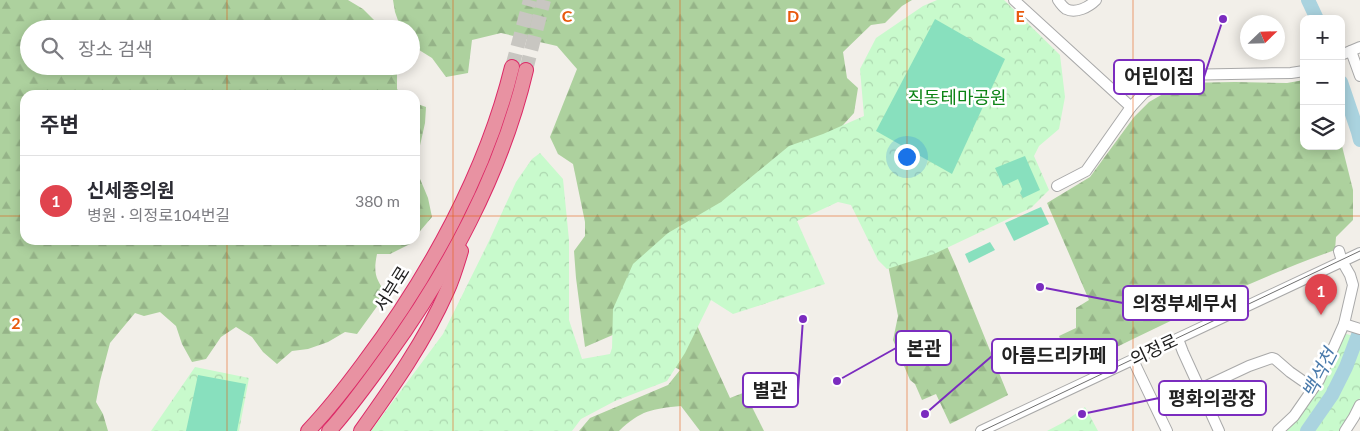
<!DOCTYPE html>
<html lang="ko">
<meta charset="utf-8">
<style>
body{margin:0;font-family:Lato,"Noto Sans KR",sans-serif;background:#f7f7f7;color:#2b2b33}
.controls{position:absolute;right:15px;top:15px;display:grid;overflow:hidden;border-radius:10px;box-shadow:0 2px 12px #0003}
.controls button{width:45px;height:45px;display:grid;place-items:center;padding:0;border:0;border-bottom:1px solid #e1e1e2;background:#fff;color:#2b2b33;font:25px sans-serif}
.compass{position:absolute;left:1240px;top:15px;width:45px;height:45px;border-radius:50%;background:#fff;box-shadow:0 2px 12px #0003;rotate:67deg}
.you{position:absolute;left:906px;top:156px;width:18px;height:18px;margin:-12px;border:4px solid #fff;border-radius:50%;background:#1a73e8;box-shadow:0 0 0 8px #1a73e833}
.badge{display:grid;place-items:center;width:32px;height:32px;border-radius:50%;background:#d40000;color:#fff;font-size:16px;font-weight:700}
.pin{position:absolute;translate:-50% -41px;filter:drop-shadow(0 1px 2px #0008)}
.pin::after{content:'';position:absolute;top:26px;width:18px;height:15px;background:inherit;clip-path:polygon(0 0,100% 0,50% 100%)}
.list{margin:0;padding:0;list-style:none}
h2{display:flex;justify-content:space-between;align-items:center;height:65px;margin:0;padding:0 20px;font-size:21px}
h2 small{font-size:16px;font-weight:400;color:#7c7c81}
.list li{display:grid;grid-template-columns:32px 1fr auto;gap:15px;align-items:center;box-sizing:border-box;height:90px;padding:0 20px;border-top:1px solid #e1e1e2}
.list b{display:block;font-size:19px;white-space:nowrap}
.list p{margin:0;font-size:16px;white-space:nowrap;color:#7c7c81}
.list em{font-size:16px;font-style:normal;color:#7c7c81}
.icon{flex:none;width:28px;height:28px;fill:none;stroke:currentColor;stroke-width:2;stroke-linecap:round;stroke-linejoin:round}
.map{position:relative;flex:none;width:1360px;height:431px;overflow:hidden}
.search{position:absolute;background:#fff;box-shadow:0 2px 12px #0003;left:20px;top:20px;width:400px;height:55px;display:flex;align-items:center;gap:12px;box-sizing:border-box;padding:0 18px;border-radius:28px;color:#7c7c81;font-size:19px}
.panel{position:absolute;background:#fff;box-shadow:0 2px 12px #0003;left:20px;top:90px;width:400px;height:155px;border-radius:15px}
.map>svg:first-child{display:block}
</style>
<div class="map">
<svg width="1360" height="431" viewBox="0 0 1360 431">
<defs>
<pattern id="forest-firs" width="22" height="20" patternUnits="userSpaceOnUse" patternTransform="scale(1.25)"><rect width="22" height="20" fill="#add19e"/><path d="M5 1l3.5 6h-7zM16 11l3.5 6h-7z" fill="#95b388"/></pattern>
<pattern id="park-crowns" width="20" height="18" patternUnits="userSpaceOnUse" patternTransform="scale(1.25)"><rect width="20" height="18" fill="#c8facc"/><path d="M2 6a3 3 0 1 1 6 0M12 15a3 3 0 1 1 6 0" fill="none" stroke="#acd6af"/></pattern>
</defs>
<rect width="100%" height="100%" fill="#f2efe9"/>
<!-- forest -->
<g fill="url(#forest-firs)">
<path d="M0,0h348l15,9 20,20h-354v37h369l-1,2v21l5,6h-377v145h388l-3,4 -20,10h-13c-4,20 -1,24 9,40l-29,40 -12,-2 -17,10 -20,7 -16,2 -15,13 -14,-12 -11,-15 -16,-10 -15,10 -15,22 -14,3 -10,-18 -6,-18 -16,-14 -16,4 -9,-3 -25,30 -10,38 -4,21 7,12 5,17h-108z"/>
<path d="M393,0h519l-10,6 -17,17 -14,2 -28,27 4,26 11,10 -4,25 -20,22 83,44 38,85 53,131 -58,29 -14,-30 -14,6 -7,-16 -5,-4 -17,-40 5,-24 -10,-51 -36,-62 -13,-4 -44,22 25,57 -56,26 -27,6 -18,-14 -29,14 40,88 18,-7 4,3 2,4 -3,7 13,26h-64l-19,-25c-29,3 -40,4 -62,25h-40l11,-13 78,-33 12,-15 -65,-36 -30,13 -9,-69 -2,-27 11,-15v-14l-12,-58 -15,-10 -8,-17 27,-68 -20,-23 -56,-13 -29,7 -4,33 -22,4 -14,-19 -21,-13v-16h-10l-6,-17z"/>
<path d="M1304,80v66h37v-4l12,48v30l-17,17 -1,13c-85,30 -166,72 -247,111l-7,-13 -16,4 -6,-16 17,-8v-20l13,-8 -42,-97 43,-26 44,-60 15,-15 33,-19 53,-1 52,1z"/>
<path d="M415,103l11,4 -1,16 -6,27 -1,24 10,24 4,19 -17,20z"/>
</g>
<!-- park -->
<g fill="url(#park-crowns)">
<path d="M937,0h67l56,55 5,42 -6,32 -20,17 -5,10 15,34 -18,18 -97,46 -47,15 -9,-9 -27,-55 -13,-3 -41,19 28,63 -92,30 -22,-14 -26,53 -18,28 -52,20 -34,18 -9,12h-201l72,-97 46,-93 27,-59 16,-23 8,-6 23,26 6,61v80l13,39 28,-5 2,-6 1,-39 20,-45 35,-31 53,-31 68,-56 34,-12 41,-18 -4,-47 16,-31 47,-32z"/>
<path d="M1343,333l17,5v60l-7,15 -13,18h-58c20,-15 35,-36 46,-58 6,-12 10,-27 15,-40z"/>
<path d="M195,367l54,11 -10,53h-88z"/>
<path d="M1085,407l13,24h-51l17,-9z"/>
</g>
<!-- pitch -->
<g fill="#88e0be">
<path d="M935,19l70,40 -53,115 -76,-43z"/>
<path d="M1025,156l15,34 -17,8 -3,-5 2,-4 -4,-10 -15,7 -8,-18z"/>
<path d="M1041,207l8,17 -35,17 -9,-18z"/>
<path d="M990,242l5,8 -26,13 -4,-9z"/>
<path d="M198,375l48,9 -9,47h-51z"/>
</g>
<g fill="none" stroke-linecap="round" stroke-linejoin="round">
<!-- river -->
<g stroke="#aad3df" stroke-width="14">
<path d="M1308,0l9,19"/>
<path d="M1341,82l17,50 2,8"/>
<path d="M1307,431l25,-36 14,-28 14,-37"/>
</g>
<!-- highway-tunnel -->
<g stroke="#c8c6c1" stroke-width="14" stroke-dasharray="14 7" stroke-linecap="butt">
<path d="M512,67l18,-67"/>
<path d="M526,70l18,-70"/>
</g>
<!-- minor casing -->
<g stroke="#a9a9a9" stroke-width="12">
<g id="minor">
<path d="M1014,0l117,107 13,-14 32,-18 115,-2 13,-2"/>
<path d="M1058,0c2,3 5,7 8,9 10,5 23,-2 30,-9"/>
<path d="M1351,51l9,25"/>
<path d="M1341,55l19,-8"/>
<path d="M1057,186l29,-15 45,-64"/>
<path d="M1344,324l16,5"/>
<path d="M1178,339l5,13 36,79"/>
<path d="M1133,360l34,71"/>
<path d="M1200,389l49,-23 23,-8 3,1 15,13 23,16"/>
<path d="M981,431l379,-178"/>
<path d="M1278,431l16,-15 25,-36 25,-56 9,-39 -3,-10 -8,-14 -3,-10"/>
<path d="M1345,431l9,-14 6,-12"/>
</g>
</g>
<!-- highway casing -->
<g stroke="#dc2a67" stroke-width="16">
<g id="highway">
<path d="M308,431c20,-21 38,-44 55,-67 66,-88 123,-191 149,-297"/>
<path d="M329,431c20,-22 38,-47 56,-72 62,-85 117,-186 141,-289"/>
<path d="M361,431c32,-45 64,-90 86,-140 6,-13 10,-27 14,-40"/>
</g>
</g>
<!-- minor -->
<use href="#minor" stroke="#fff" stroke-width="10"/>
<!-- highway -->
<use href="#highway" stroke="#e892a2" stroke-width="14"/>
<!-- tram -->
<path stroke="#707070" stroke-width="1" d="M982,431l378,-180"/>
</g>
<!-- grid -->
<path fill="none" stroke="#e8590c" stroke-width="1" stroke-opacity="0.55" d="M227,0v29M453,0v431M680,0v431M907,0v431M1133,0v431M227,66v29M0,216h25M415,216h945M227,240v191"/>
<g text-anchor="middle" stroke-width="5" stroke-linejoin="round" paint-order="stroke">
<!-- park labels -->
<g font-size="18" fill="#0c8416" stroke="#fff">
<text x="957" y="104">직동테마공원</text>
</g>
<!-- street labels -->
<g font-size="18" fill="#222" stroke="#fff">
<text transform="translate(392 289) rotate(-58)" y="6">서부로</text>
<text transform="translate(1154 350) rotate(-25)" y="6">의정로</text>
</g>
<!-- water labels -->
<g font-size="19" font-style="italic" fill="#4a7aab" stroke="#fff">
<text transform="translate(1319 373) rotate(-63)" y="7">백석천</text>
</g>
</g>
<g font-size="16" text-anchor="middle" font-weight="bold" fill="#e8590c" stroke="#fff" stroke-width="5" stroke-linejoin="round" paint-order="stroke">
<text x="567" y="22">C</text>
<text x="793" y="22">D</text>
<text x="1020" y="22">E</text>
<text x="16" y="329">2</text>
</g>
<!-- callouts -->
<path fill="none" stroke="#7b2cbf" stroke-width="2" d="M1223 19L1204 77M1040 287L1123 303M837 381L896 348M925 414L992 356M803 319L798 390M1082 414L1159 398"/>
<g fill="#7b2cbf" stroke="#fff" stroke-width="2">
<circle cx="1223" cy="19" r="5"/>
<circle cx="1040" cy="287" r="5"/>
<circle cx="837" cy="381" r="5"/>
<circle cx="925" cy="414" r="5"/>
<circle cx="803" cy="319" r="5"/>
<circle cx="1082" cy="414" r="5"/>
</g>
<g fill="#fff" stroke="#7b2cbf" stroke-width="2">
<rect x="1114" y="60" width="90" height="34" rx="5"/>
<rect x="1123" y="286" width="125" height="34" rx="5"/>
<rect x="896" y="331" width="55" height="34" rx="5"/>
<rect x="992" y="339" width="125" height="34" rx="5"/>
<rect x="743" y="373" width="55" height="34" rx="5"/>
<rect x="1159" y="381" width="107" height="34" rx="5"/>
</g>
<g font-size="19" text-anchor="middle" font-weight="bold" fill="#222">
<text x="1159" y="83">어린이집</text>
<text x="1185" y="310">의정부세무서</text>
<text x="924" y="355">본관</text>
<text x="1054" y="362">아름드리카페</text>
<text x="770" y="397">별관</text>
<text x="1212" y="405">평화의광장</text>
</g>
</svg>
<div class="controls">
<button>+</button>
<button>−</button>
<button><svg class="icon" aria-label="layers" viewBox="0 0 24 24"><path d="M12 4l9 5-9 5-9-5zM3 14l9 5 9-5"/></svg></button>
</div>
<svg class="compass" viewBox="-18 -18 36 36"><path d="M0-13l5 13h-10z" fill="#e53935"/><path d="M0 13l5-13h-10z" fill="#7c7c81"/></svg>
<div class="you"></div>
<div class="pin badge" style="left:1321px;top:315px;background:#e0444e">1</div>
<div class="search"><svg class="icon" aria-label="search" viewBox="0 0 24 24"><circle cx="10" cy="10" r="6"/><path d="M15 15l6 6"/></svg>장소 검색</div>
<section class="panel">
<h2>주변<small></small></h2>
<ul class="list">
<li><span class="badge" style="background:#e0444e">1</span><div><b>신세종의원</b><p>병원 · 의정로104번길</p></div><em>380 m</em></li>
</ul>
</section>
</div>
